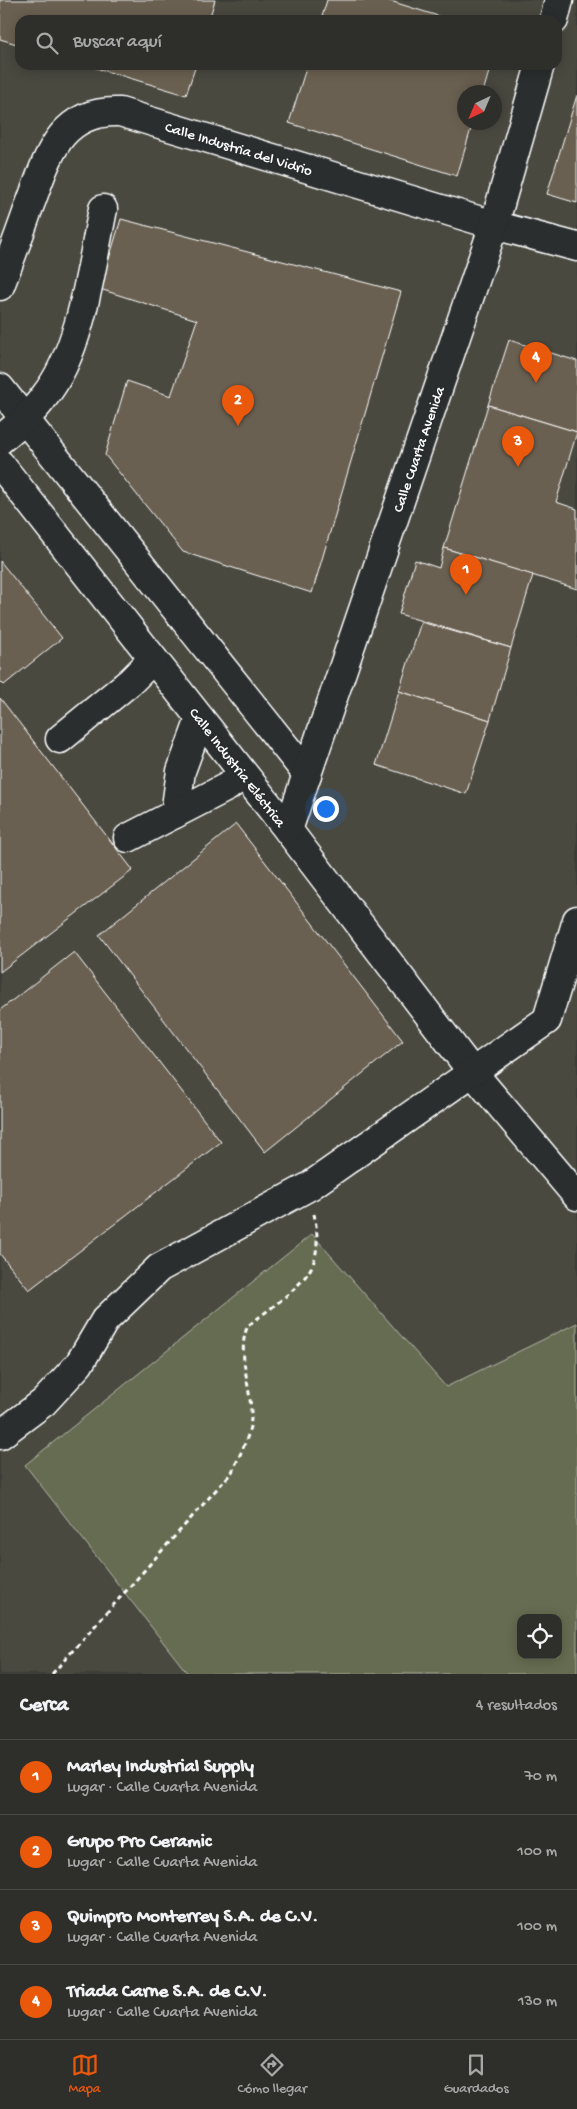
<!DOCTYPE html>
<html lang="es">
<meta charset="utf-8">
<style>
body{margin:0;font-family:"Gochi Hand",sans-serif;background:#3a3a36;color:#f1f3f6}
.controls{position:absolute;right:15px;bottom:15px;display:grid;overflow:hidden;border-radius:10px;box-shadow:0 2px 12px #0003}
.controls button{width:45px;height:45px;display:grid;place-items:center;padding:0;border:0;border-bottom:1px solid #494a47;background:#2e2e2a;color:#f1f3f6;font:25px sans-serif}
.compass{position:absolute;left:457px;top:85px;width:45px;height:45px;border-radius:50%;background:#2e2e2a;box-shadow:0 2px 12px #0003;rotate:224deg}
.you{position:absolute;left:325px;top:808px;width:18px;height:18px;margin:-12px;border:4px solid #fff;border-radius:50%;background:#1a73e8;box-shadow:0 0 0 8px #1a73e833}
.badge{display:grid;place-items:center;width:32px;height:32px;border-radius:50%;background:#ea580c;color:#fff;font-size:16px;font-weight:700}
.pin{position:absolute;translate:-50% -41px;filter:drop-shadow(0 1px 2px #0008)}
.pin::after{content:'';position:absolute;top:26px;width:18px;height:15px;background:inherit;clip-path:polygon(0 0,100% 0,50% 100%)}
.list{margin:0;padding:0;list-style:none}
h2{display:flex;justify-content:space-between;align-items:center;height:65px;margin:0;padding:0 20px;font-size:21px}
h2 small{font-size:16px;font-weight:400;color:#a7a8a8}
.list li{display:grid;grid-template-columns:32px 1fr auto;gap:15px;align-items:center;box-sizing:border-box;height:75px;padding:0 20px;border-top:1px solid #494a47}
.list b{display:block;font-size:19px;white-space:nowrap}
.list p{margin:0;font-size:16px;white-space:nowrap;color:#a7a8a8}
.list em{font-size:16px;font-style:normal;color:#a7a8a8}
.icon{flex:none;width:28px;height:28px;fill:none;stroke:currentColor;stroke-width:2;stroke-linecap:round;stroke-linejoin:round}
.map{position:relative;flex:none;width:577px;height:1674px;overflow:hidden}
.search{position:absolute;background:#2e2e2a;box-shadow:0 2px 12px #0003;left:15px;right:15px;top:15px;height:55px;display:flex;align-items:center;gap:12px;box-sizing:border-box;padding:0 18px;border-radius:15px;color:#a7a8a8;font-size:19px}
.sheet{height:365px;background:#2e2e2a}
nav{display:flex;justify-content:space-around;align-items:center;box-sizing:border-box;height:70px;border-top:1px solid #494a47;background:#2e2e2a;font-size:14px;color:#a7a8a8}
nav a{display:grid;justify-items:center;gap:2px}
nav .on{color:#ea580c}
.map>svg:first-child{display:block}
</style>
<div class="map">
<svg width="577" height="1674" viewBox="0 0 577 1674">
<rect width="100%" height="100%" fill="#3d3d38"/>
<filter id="ink" filterUnits="userSpaceOnUse"><feTurbulence type="fractalNoise" baseFrequency=".02" numOctaves="2"/><feDisplacementMap in="SourceGraphic" scale="10" xChannelSelector="R" yChannelSelector="G"/><feConvolveMatrix kernelMatrix="1 2 1 2 8 2 1 2 1" color-interpolation-filters="sRGB"/></filter>
<g filter="url(#ink)">
<!-- built -->
<path fill="#4a4840" fill-rule="evenodd" d="M0,0h577v1674h-577zM20,20h537v45h-537zM464,92h30v30h-30zM521,1618h37v37h-37z"/>
<!-- green -->
<path fill="#666c51" stroke="#b2b6a8" fill-rule="evenodd" d="M312,1234l134,153 131,-64v351h-389l-163,-209zM521,1618h37v37h-37z"/>
<!-- building -->
<g fill="#6a6151" stroke="#fff">
<path d="M0,0h215l-6,20h-189v25l-20,-6z"/>
<path d="M327,0h60l64,20h-130z"/>
<path d="M86,65h110l-10,30z"/>
<path d="M307,65h184l-8,27h-19v30h9l-16,54 -168,-53z"/>
<path d="M577,95v108l-30,-9z"/>
<path d="M121,219l280,73 -89,301 -129,-41 -78,-97 22,-74 44,15 26,-76 -97,-31z"/>
<path d="M509,340l68,21v71l-89,-27z"/>
<path d="M488,405l89,27 -21,70 21,7v80l-133,-41z"/>
<path d="M444,548l89,27 -22,73 -112,-34 16,-54 24,8z"/>
<path d="M0,561l62,77 -58,47 -4,-4z"/>
<path d="M421,622l90,26 -21,72 -91,-29z"/>
<path d="M399,691l91,29 -24,74 -90,-29z"/>
<path d="M0,698l133,172 -133,102z"/>
<path d="M236,824l167,217 -138,111 -166,-217z"/>
<path d="M74,952l147,190 -192,148 -29,-36v-244z"/>
</g>
<g fill="none" stroke-linecap="round" stroke-linejoin="round">
<!-- minor casing -->
<g stroke="#fff" stroke-width="31">
<g id="minor">
<path d="M554,20l5,-20"/>
<path d="M0,286c10,-26 20,-53 29,-79 18,-47 29,-98 91,-95l374,113 83,22"/>
<path d="M0,388l307,386"/>
<path d="M0,440c15,-13 32,-26 44,-43 38,-47 47,-130 59,-188"/>
<path d="M0,464l288,366 185,243 104,123"/>
<path d="M60,739l71,-58 22,-22"/>
<path d="M175,814l6,-43 19,-52"/>
<path d="M288,830l206,-605 46,-160"/>
<path d="M128,838l99,-51 16,-12"/>
<path d="M0,1435l44,-33 35,-38 26,-44 54,-52 151,-82 237,-166 30,-100"/>
</g>
</g>
<!-- path -->
<path stroke="#fff" stroke-width="3" stroke-dasharray="5 4" stroke-linecap="butt" d="M52,1674l180,-202c8,-18 20,-38 19,-59 0,-25 -15,-65 -3,-87 20,-17 58,-40 66,-65 5,-16 3,-32 0,-47"/>
<!-- minor -->
<use href="#minor" stroke="#2a2d2e" stroke-width="28"/>
</g>
</g>
<g text-anchor="middle" stroke-width="4.5" stroke-linejoin="round" paint-order="stroke">
<!-- street labels -->
<g font-size="15" fill="#fff" stroke="#2a2d2e">
<text transform="translate(239 148) rotate(17)" y="5">Calle Industria del Vidrio</text>
<text transform="translate(418 449) rotate(-71)" y="5">Calle Cuarta Avenida</text>
<text transform="translate(238 767) rotate(52)" y="5">Calle Industria Eléctrica</text>
</g>
</g>
</svg>
<div class="controls">
<button><svg class="icon" aria-label="locate" viewBox="0 0 24 24"><circle cx="12" cy="12" r="6"/><path d="M12 2v4M12 18v4M2 12h4M18 12h4"/></svg></button>
</div>
<svg class="compass" viewBox="-18 -18 36 36"><path d="M0-13l5 13h-10z" fill="#e53935"/><path d="M0 13l5-13h-10z" fill="#a7a8a8"/></svg>
<div class="you"></div>
<div class="pin badge" style="left:466px;top:595px">1</div>
<div class="pin badge" style="left:238px;top:426px">2</div>
<div class="pin badge" style="left:518px;top:467px">3</div>
<div class="pin badge" style="left:536px;top:383px">4</div>
<div class="search"><svg class="icon" aria-label="search" viewBox="0 0 24 24"><circle cx="10" cy="10" r="6"/><path d="M15 15l6 6"/></svg>Buscar aquí</div>
</div>
<section class="sheet">
<h2>Cerca<small>4 resultados</small></h2>
<ul class="list">
<li><span class="badge">1</span><div><b>Marley Industrial Supply</b><p>Lugar · Calle Cuarta Avenida</p></div><em>70 m</em></li>
<li><span class="badge">2</span><div><b>Grupo Pro Ceramic</b><p>Lugar · Calle Cuarta Avenida</p></div><em>100 m</em></li>
<li><span class="badge">3</span><div><b>Quimpro Monterrey S.A. de C.V.</b><p>Lugar · Calle Cuarta Avenida</p></div><em>100 m</em></li>
<li><span class="badge">4</span><div><b>Triada Carne S.A. de C.V.</b><p>Lugar · Calle Cuarta Avenida</p></div><em>130 m</em></li>
</ul>
</section>
<nav>
<a class="on"><svg class="icon" aria-label="map" viewBox="0 0 24 24"><path d="M3 6l6-2 6 2 6-2v14l-6 2-6-2-6 2zM9 4v14M15 6v14"/></svg>Mapa</a>
<a><svg class="icon" aria-label="directions" viewBox="0 0 24 24"><path d="M12 3l9 9-9 9-9-9zM9 14v-3h6M13 9l2 2-2 2"/></svg>Cómo llegar</a>
<a><svg class="icon" aria-label="saved" viewBox="0 0 24 24"><path d="M7 4h10v16l-5-4-5 4z"/></svg>Guardados</a>
</nav>
